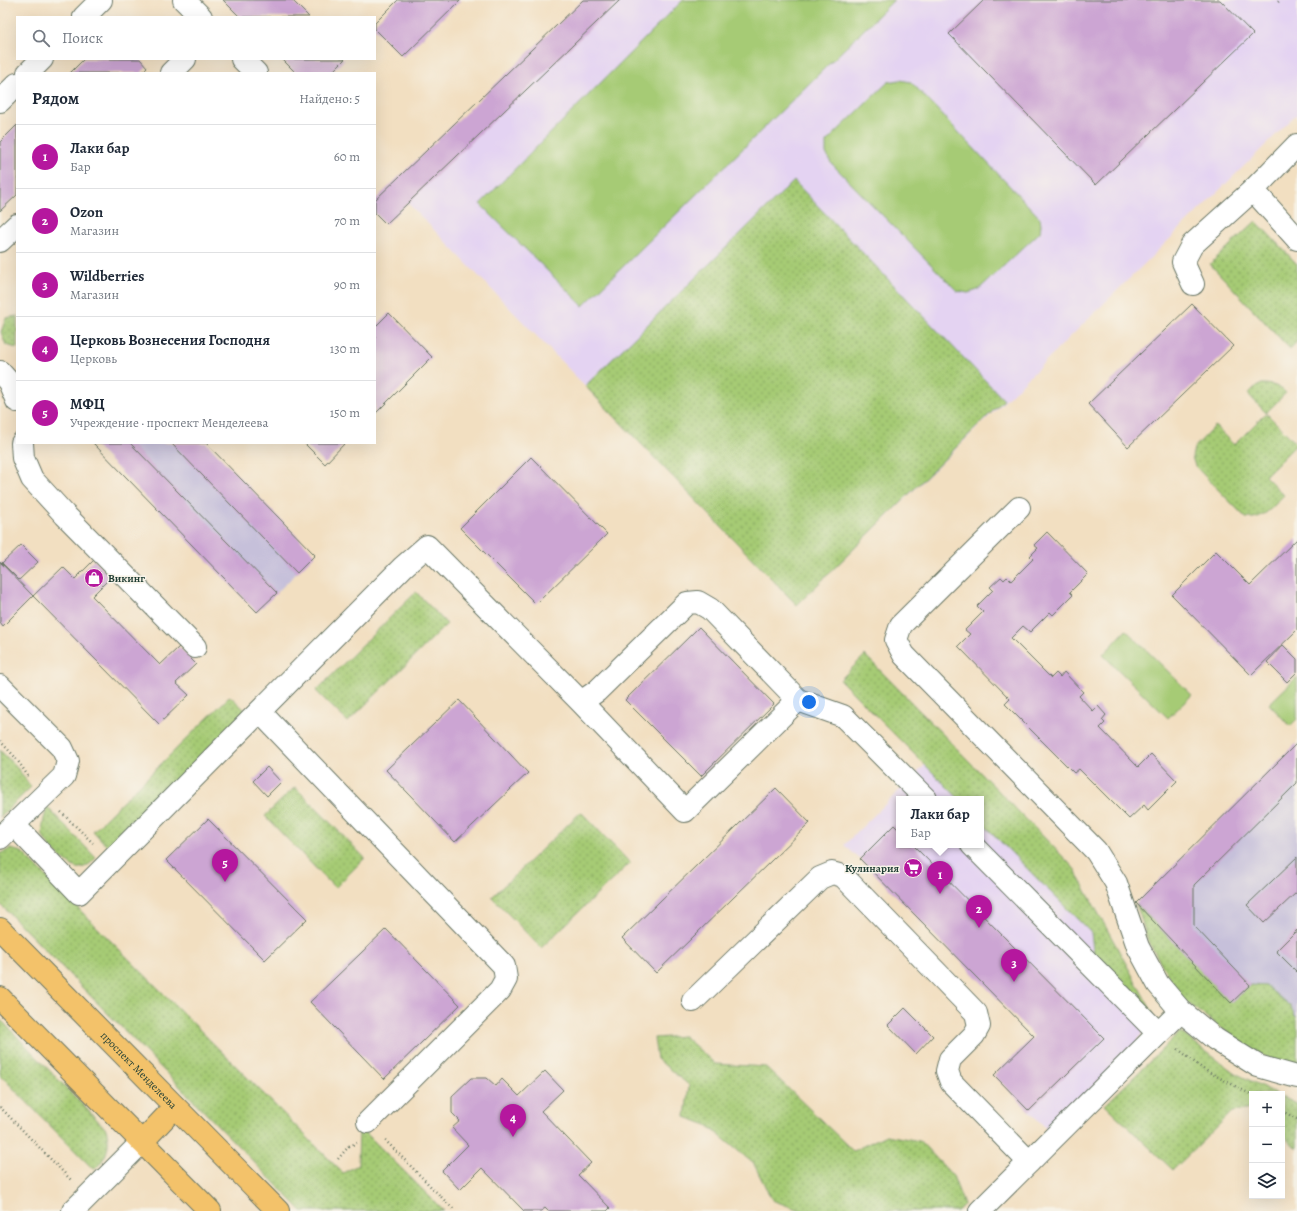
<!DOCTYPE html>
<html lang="ru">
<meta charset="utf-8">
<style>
body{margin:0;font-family:Alegreya,serif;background:#f6f6f7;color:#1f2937}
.controls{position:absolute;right:12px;bottom:12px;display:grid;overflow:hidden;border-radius:0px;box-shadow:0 4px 16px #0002}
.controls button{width:36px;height:36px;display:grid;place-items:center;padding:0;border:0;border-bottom:1px solid #e0e1e3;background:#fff;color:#1f2937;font:20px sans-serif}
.you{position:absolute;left:809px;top:702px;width:14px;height:14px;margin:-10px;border:3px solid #fff;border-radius:50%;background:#1a73e8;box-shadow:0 0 0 6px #1a73e833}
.badge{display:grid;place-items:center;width:26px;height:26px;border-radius:50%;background:#b5179e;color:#fff;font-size:13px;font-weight:700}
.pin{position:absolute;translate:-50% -33px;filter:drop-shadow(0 1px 2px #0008)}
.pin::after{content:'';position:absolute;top:21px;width:14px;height:12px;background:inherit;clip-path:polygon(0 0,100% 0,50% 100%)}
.popup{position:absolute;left:896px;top:796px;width:88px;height:52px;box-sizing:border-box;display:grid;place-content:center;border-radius:0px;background:#fff;filter:drop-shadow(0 1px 3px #0005);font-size:13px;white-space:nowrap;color:#747a83}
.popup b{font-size:15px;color:#1f2937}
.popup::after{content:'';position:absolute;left:50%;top:100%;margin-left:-8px;border:8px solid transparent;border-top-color:#fff}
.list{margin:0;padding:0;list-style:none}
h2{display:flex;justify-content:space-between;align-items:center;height:52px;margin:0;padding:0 16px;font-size:17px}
h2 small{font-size:13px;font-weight:400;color:#747a83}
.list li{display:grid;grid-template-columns:26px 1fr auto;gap:12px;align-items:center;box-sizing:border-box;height:64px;padding:0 16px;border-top:1px solid #e0e1e3}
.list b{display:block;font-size:15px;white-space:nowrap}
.list p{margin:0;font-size:13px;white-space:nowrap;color:#747a83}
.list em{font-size:13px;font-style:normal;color:#747a83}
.icon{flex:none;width:22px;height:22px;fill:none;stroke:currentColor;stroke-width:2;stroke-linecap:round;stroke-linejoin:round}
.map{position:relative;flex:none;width:1297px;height:1211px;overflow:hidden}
.search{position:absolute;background:#fff;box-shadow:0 4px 16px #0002;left:16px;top:16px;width:360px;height:44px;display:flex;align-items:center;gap:10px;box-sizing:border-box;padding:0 14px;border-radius:0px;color:#747a83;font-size:15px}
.panel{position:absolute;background:#fff;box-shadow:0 4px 16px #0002;left:16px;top:72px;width:360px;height:372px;border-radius:0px}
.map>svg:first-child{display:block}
</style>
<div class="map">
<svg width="1297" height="1211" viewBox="0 0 1297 1211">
<defs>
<pattern id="green-dots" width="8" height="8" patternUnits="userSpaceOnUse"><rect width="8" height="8" fill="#a6cb75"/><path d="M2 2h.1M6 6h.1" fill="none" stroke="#87a661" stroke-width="1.8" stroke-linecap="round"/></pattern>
</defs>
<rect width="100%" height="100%" fill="#f7f3e8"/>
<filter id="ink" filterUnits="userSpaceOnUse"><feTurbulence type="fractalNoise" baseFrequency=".025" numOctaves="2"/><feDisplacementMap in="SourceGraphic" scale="8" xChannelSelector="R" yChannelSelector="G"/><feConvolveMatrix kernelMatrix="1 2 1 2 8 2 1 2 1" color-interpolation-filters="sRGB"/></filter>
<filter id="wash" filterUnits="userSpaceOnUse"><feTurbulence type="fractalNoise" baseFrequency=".012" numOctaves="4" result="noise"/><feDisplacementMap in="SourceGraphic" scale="16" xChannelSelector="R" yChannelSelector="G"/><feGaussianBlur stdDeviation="0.9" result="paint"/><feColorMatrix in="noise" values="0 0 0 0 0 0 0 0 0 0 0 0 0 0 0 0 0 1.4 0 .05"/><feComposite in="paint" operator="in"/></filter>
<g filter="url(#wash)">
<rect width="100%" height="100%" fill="#f2dfc1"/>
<!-- built -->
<g fill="#e4d3f2">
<path d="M620,0h677v114l-500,491 -389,-402z"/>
<path d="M925,765l34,34h-60v31l-5,-4 -34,33 -16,-14z"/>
<path d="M981,822l110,111 3,24 60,58 -23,36 -83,79 -19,-19 74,-73 -190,-193h68z"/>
</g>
<!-- industrial -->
<g fill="#c6c0da">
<path d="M93,443h113l109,112 -58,57z"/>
<path d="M1296,744l1,2v273l-7,-13 -59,-3 -95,-100z"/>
</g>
<!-- green -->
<g fill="url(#green-dots)" stroke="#628454">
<path d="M794,181l210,219 -207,205 -212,-219z"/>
<path d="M1256,221l41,43v78l-7,7 -80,-85z"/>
<path d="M17,316v32l-11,-3 -5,-13 5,-14z"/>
<path d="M1262,384c10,0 17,2 24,9l-20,20 31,31 -32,32 19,19c-12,12 -20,25 -38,23l-51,-52 -3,-9 2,-9 21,-22 19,19 32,-32 -18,-19 6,-6z"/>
<path d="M416,592l31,32 -99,98 -32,-31z"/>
<path d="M865,655l208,212 81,148 -60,-58 -3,-24 -110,-111v-23h-22l-119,-119z"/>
<path d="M230,696l16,15 -138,136 -15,-16z"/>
<path d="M0,750l18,19 13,18 -31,30z"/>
<path d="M295,787l70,71 -30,30 -70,-72z"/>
<path d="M47,807l49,51c-5,5 -11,11 -19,10 -9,-2 -32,-24 -34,-32 -2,-9 2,-20 4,-29z"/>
<path d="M581,812l49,51 -89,85 -49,-51z"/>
<path d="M10,849l12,3 321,321 15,-8 1,-39 85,85h-142l-302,-307v-50z"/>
<path d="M1136,903l95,99 19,-17 16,1 24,20 7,13v49l-27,-9 -27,-15 -61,-45 -33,-56z"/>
<path d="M0,1021h2l104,108c5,17 1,29 -12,41l-94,-95z"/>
<path d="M1180,1032l55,41 42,21h-25v15l-20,3 -59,58 -68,-65z"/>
<path d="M684,1036l31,28 51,3 87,84 33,-16 34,6 33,35 11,29 -6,6h-156l-30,-11 -18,-36 -47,-39 -22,-8 4,-32 -32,-26 -3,-21z"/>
<path d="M1282,1097l15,7v45l-15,-16z"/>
</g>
<!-- pitch -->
<g fill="#a6cb75" stroke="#628454">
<path d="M683,0h211l-311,306 -103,-102z"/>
<path d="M900,80l11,2 129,136 1,6 -1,8 -62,58 -10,3 -11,-2 -126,-128 -5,-10v-11l62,-60z"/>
<path d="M1126,630l66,65 -24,23 -65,-63z"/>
<path d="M1297,677v42l-7,7 -21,-22z"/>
</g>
<g id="blocks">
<!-- building -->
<g fill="#cca5d3">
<path d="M223,0h69l17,17h-69z"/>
<path d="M398,0h63l-58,57 -28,-28v-6z"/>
<path d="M583,0h37l-234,224 -11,-11v-13z"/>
<path d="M984,0h236l33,34 -157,151 -147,-151z"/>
<path d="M84,59h56l7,8 -6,6h-71z"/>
<path d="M282,59h63l-14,14h-35z"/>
<path d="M17,125v70l-17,16v-69z"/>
<path d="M1192,304l41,42 -105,101 -40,-43z"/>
<path d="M389,313l43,44 -57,57v-87z"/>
<path d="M93,443h37l147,150 -20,19z"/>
<path d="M171,443h35l109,112 -18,18z"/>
<path d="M304,443h41l-20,21z"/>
<path d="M531,457l76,77 -71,70 -76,-76z"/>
<path d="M1047,532l41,42 -18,18 3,3 -20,20 -3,-3 -20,20 -7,-6 -12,12 40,40 5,-5 4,4 4,-5 19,20 -4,4 14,15 5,-5 8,9 -4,5 3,3 -5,5 38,39 13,-13 26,27 -29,29 -4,-5 -15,14 -50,-50 -5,4 -69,-69 5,-5 -52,-53 12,-12 -5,-4 18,-18 -6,-6 16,-16 -3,-3 11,-10 3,3 3,-3 4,4 22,-22 -3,-3 8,-8 -4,-3z"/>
<path d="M1297,539v91l-46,45 -79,-80 44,-44 34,34z"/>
<path d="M21,545l17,17 -19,18 -17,-17z"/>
<path d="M94,560l17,17 -19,19 68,69 19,-18 17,17 -20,19 13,12 -30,29 -126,-128 30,-29 12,12z"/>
<path d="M0,562l33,34 -30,30 -3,-4z"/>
<path d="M699,627l75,77 -73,72 -76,-76z"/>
<path d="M1283,645l14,14v13l-10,10 -20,-20z"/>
<path d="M459,700l69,73 -73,69 -69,-72z"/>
<path d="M1296,744l1,2v37l-103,102v41l56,59 -19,18 -95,-100z"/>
<path d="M267,767l14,15 -14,14 -14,-15z"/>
<path d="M776,788l34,35 -154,150 -34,-35z"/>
<path d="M208,819l99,100 -42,41 -99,-100z"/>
<path d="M894,825l5,5v15h14l191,193 -75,73 -35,-36 40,-39 -174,-177z"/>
<path d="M1297,857v35l-33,31 -17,-18z"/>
<path d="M386,929l74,76 -76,74 -74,-77z"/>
<path d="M1297,930v42l-21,-21z"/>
<path d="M905,1008l28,28 -17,18 -28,-29z"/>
<path d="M545,1071l18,19 -22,21 50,52 -13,12 32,33 -3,3h-59l-3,-3 -4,3h-17l-42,-43 -22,22 -18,-19 26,-26 -16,-17 8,-7 -8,-8v-17l19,-18h16l9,8 6,-7 17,17z"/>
</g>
</g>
</g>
<g filter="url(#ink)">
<use href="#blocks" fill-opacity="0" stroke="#697665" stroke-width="1"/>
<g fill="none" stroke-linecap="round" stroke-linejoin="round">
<!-- minor casing -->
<g stroke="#697665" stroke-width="24">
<g id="minor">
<path d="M184,0l17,17"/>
<path d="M84,17l17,-17"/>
<path d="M242,59l14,14"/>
<path d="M28,73l14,-14"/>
<path d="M171,73l14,-14"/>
<path d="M0,101l17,-17"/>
<path d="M1253,190l44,49"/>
<path d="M0,241l17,-16"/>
<path d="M1193,284l-10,-22 9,-17 61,-55 44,-45"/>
<path d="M0,372l9,10 8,19"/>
<path d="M22,443l1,15 9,21 33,36 130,132"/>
<path d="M1019,508l-118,117 -5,15 8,15 192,196 20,32 22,64 20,37 23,27 34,28 43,27 39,11"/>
<path d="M0,686l62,62 6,13 -4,15 -64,62"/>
<path d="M798,700l45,16 83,83"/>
<path d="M260,712l244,254 2,13 -6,11 -132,132"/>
<path d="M14,825l65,68 324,-326 24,-21 154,156 104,109 113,-111 -88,-91 -12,-7 -11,1 -90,88 -16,11"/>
<path d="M972,845l186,188"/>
<path d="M693,1001l127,-123 12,-5 11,3 133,137 3,13 -5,9 -24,24 -3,12 4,11 78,80"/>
<path d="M73,1211l69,-69"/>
<path d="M980,1211l201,-200"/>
</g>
</g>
<!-- major casing -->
<g stroke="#697665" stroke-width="24">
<g id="major">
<path id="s1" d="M0,929l278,282"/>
<path d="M0,998l210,213"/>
<path d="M142,1142l33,-35"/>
</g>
</g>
<!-- path -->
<g stroke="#697665" stroke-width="2.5" stroke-dasharray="1 3" stroke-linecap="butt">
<path d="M1278,2l2,-2"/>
<path d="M0,741l16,17 12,18"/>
<path d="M61,812l32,31"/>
<path d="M1178,1049l25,20 49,26"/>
<path d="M0,1107l71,73"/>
<path d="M1282,1111l15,8"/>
<path d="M385,1140l70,71"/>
<path d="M349,1146l8,-3"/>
<path d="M338,1159l11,-13"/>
</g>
<!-- minor -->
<use href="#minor" stroke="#fff" stroke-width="22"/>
<!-- major -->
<use href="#major" stroke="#f3c26a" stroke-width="22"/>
</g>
</g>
<!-- icons -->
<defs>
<g id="shop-disc" transform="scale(1)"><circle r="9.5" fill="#b5179e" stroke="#f7f3e8"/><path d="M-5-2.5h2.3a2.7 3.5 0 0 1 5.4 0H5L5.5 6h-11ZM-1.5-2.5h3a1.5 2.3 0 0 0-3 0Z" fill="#fff"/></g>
<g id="supermarket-disc" transform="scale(1)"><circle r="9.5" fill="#b5179e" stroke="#f7f3e8"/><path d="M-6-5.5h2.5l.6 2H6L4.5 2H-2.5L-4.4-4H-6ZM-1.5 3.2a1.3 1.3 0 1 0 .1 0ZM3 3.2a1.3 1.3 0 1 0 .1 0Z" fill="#fff"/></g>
</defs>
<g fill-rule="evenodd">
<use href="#shop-disc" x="94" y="578"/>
<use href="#supermarket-disc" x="913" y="868"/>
</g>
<g text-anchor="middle" stroke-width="3" stroke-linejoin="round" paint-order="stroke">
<!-- poi labels -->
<g font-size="11" font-weight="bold" fill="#1f3d34" stroke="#f7f3e8" text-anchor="start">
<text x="108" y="582">Викинг</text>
<text x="899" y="872" text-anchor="end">Кулинария</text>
</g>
<!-- street labels -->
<g font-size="11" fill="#1f3d34" stroke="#f7f3e8">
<text dy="4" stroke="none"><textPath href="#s1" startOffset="198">проспект Менделеева</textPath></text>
</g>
</g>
</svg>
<div class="controls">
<button>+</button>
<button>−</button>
<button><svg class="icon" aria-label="layers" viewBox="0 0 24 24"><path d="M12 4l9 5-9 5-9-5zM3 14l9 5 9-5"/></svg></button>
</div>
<div class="you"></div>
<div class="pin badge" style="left:940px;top:894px">1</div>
<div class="popup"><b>Лаки бар</b>Бар</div>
<div class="pin badge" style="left:979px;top:928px">2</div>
<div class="pin badge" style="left:1014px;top:982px">3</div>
<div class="pin badge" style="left:513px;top:1137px">4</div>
<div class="pin badge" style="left:225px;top:882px">5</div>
<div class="search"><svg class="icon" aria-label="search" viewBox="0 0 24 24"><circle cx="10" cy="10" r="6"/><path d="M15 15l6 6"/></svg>Поиск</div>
<section class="panel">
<h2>Рядом<small>Найдено: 5</small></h2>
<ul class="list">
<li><span class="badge">1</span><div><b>Лаки бар</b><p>Бар</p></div><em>60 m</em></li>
<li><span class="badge">2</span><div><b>Ozon</b><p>Магазин</p></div><em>70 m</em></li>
<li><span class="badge">3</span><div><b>Wildberries</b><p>Магазин</p></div><em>90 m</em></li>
<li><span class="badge">4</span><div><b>Церковь Вознесения Господня</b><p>Церковь</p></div><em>130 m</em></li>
<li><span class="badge">5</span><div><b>МФЦ</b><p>Учреждение · проспект Менделеева</p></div><em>150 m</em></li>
</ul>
</section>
</div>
